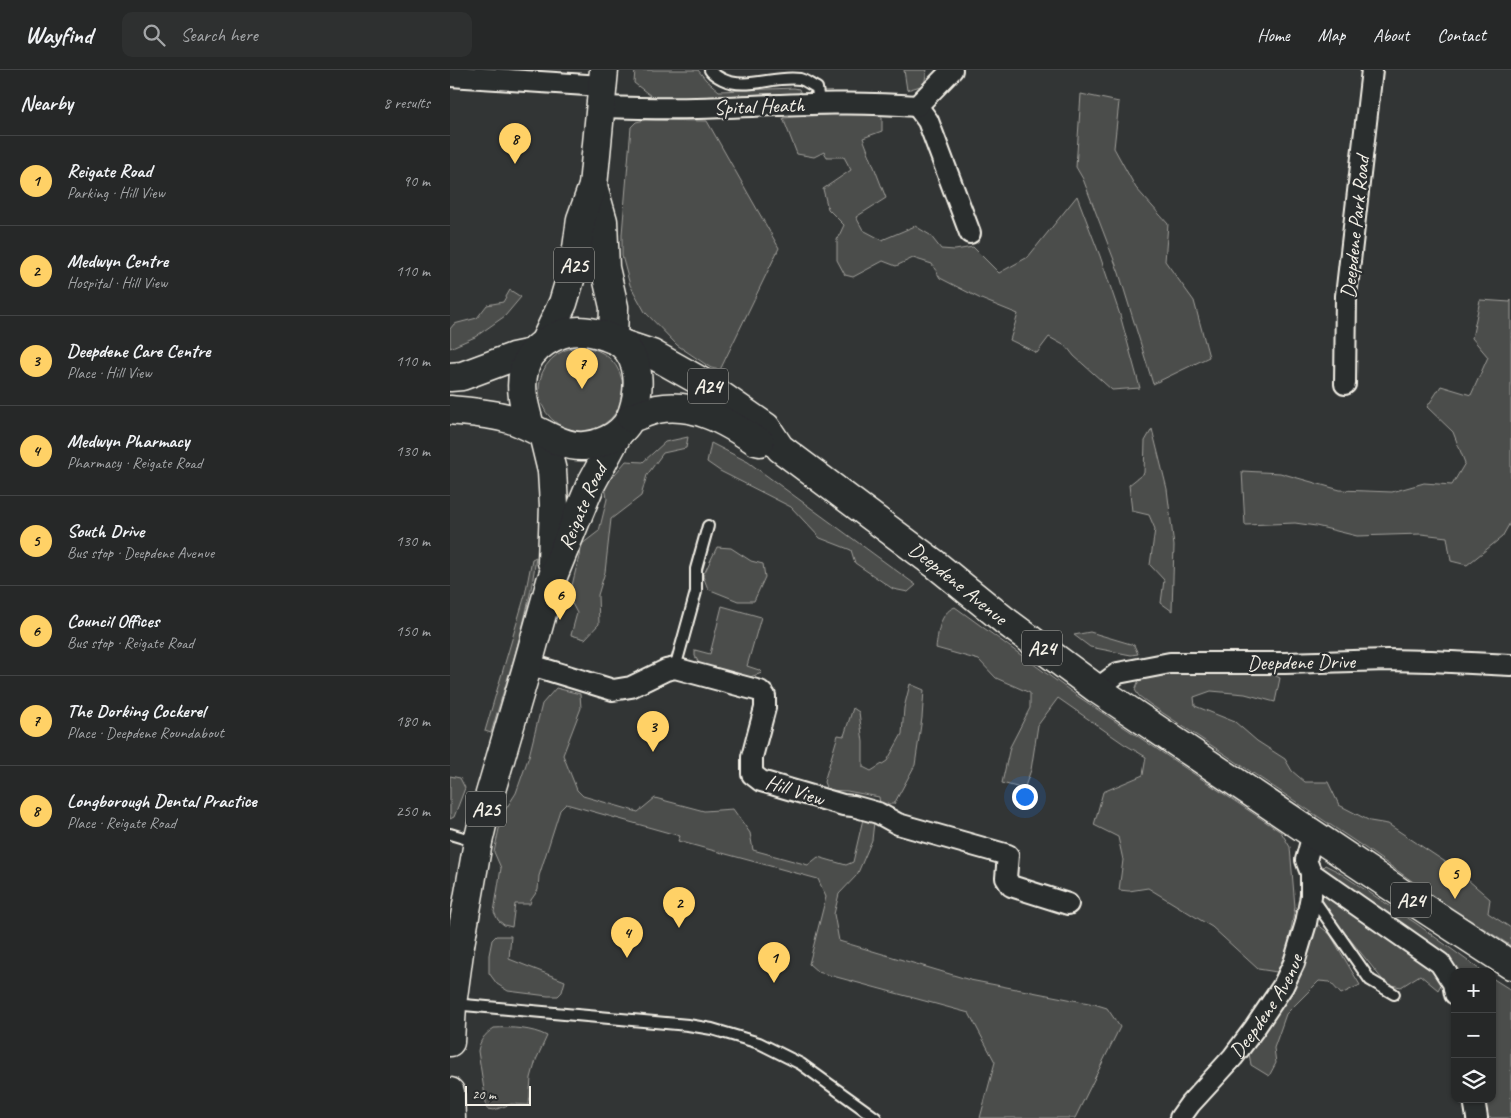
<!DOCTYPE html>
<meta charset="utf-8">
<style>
body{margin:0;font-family:Caveat,sans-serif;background:#2e3030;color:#f1f3f6}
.controls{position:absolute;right:15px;bottom:15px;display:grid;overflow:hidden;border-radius:10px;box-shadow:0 1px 4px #0004}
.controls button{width:45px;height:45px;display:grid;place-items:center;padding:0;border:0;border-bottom:1px solid #424445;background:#262828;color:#f1f3f6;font:25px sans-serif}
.scale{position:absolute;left:15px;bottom:12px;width:66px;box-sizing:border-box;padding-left:5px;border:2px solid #f4f1e8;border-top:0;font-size:14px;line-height:18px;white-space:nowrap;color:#f4f1e8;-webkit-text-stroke:4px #2a2d2e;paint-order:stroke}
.you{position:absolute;left:574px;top:726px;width:18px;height:18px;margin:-12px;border:4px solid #fff;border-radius:50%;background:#1a73e8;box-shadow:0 0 0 8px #1a73e833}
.badge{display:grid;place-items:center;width:32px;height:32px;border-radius:50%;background:#ffd166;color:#111;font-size:16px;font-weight:700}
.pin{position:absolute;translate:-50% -41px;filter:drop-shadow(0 1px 2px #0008)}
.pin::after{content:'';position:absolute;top:26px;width:18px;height:15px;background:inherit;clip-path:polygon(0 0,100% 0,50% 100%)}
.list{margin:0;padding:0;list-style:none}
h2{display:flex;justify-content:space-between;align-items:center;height:65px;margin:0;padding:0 20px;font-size:21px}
h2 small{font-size:16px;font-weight:400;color:#a4a6a8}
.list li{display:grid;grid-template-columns:32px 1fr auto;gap:15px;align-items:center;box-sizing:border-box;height:90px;padding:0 20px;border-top:1px solid #424445}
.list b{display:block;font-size:19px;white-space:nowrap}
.list p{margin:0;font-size:16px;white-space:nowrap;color:#a4a6a8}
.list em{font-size:16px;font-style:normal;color:#a4a6a8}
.icon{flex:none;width:28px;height:28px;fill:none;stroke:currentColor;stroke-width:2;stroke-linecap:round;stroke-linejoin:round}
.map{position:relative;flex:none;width:1061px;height:1048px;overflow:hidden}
header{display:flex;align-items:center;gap:30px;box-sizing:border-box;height:70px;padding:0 25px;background:#262828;border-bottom:1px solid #424445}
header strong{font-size:24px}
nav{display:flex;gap:28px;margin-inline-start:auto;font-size:18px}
.search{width:350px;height:45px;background:#2e3030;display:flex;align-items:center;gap:12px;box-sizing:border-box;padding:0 18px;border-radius:10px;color:#a4a6a8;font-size:19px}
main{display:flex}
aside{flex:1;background:#262828}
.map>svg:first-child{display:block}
</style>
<header>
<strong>Wayfind</strong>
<div class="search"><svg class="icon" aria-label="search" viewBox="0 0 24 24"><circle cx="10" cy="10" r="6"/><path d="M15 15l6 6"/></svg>Search here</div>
<nav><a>Home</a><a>Map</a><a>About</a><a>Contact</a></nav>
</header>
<main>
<aside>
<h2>Nearby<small>8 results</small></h2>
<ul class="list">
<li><span class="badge">1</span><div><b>Reigate Road</b><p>Parking · Hill View</p></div><em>90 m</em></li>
<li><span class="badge">2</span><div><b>Medwyn Centre</b><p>Hospital · Hill View</p></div><em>110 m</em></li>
<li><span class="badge">3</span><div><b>Deepdene Care Centre</b><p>Place · Hill View</p></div><em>110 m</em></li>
<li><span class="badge">4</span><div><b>Medwyn Pharmacy</b><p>Pharmacy · Reigate Road</p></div><em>130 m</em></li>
<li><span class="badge">5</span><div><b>South Drive</b><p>Bus stop · Deepdene Avenue</p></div><em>130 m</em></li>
<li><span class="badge">6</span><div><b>Council Offices</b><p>Bus stop · Reigate Road</p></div><em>150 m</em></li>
<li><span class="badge">7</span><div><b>The Dorking Cockerel</b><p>Place · Deepdene Roundabout</p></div><em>180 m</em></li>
<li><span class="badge">8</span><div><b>Longborough Dental Practice</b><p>Place · Reigate Road</p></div><em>250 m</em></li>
</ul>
</aside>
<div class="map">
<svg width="1061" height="1048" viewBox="0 0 1061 1048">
<rect width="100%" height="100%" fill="#323535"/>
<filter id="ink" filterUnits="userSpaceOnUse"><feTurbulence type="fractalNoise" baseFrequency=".02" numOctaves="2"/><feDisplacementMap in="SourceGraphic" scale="10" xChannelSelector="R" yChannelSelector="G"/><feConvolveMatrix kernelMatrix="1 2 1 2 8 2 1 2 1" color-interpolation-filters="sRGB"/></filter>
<g filter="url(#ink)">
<!-- green -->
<g fill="#4b4d4c" stroke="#a09f9a">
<path d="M185,0h63l8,10 13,11 75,-3 5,1 2,5 -6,2 -140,3 -21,-16z"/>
<path d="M454,0h23l-3,15 -17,5z"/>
<path d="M631,24l38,8 -5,46 22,40 32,36 -3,37 29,40 15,56 -56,27 -34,-111 -36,-94 -7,-12z"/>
<path d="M414,42l18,5v14l-19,7 23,60 -30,19 7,13 19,10 33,-14 15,9 11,14 14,1 18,-3 26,26 29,-16 49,-61 23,60 20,59 20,73 -28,2 -38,-34 -7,-9 -18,-10 -12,16 -27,-13 8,-26 -37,-15 -41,-21 -8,-14 -19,-6 -17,8 -13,-5 -30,16 -8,-2 -8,-15v-20l7,-15 -16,-16 -5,-20 28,-19 -7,-13h-17l-3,-5 -10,5 -17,-3 -14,-36z"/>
<path d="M195,50l62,1 72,127 -59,122 -9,-2 -34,-23 -32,-33 -15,-27 -8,-29v-22l9,-107 5,-5z"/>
<path d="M60,220l11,7 -16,19 -30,21 -25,11v-19l4,-5 23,-6 10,-13 16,-3z"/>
<path d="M1030,230l30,2 1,-2v221l-9,16 -35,28 -16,-4 -4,-24 -26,-3 -64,2 -41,-10 -21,-3 -50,2 -3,-54 38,2 60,17 52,2 32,-9 28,2 13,-22 -12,-31 -26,-25 14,-21 30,9 17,-38 -16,-19z"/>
<circle cx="131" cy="319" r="42"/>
<path d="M702,359l15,60 7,57 -2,65 -11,-8 3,-23 -14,-15 5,-36 -6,-14 -17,-4 -3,-26 15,-12 1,-32z"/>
<path d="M238,367l-2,11 -23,5 -16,22 -6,21 -30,23 -6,53 -7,23 1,29 -14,15 -14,-4 6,-22 -8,-15 13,-54 17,-13 8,-32 -2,-13 21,-25 17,1 22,-20z"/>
<path d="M261,373l37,19 168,123 -8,7 -15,-3 -38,-26 -4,-13 -31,-12 -29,-31 -71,-36 -13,-9z"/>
<path d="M267,477l14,1 20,13 12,3 2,13 -11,24h-16l-30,-12 -5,-13z"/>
<path d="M86,487c-7,60 -28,118 -45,176l-6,-2 40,-136 7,-36z"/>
<path d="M272,536l39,11 -14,49 12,4 3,3 -12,4 -20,-3 -30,-9 -5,-9v-6l15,4z"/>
<path d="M505,537l121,88 205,137 9,15 5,60 -7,40 -11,25 -19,-3 -46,-42 -64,-39 -19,3 -10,-1 4,-30 -5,-23 -24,-12 9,-33 40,-17 3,-18 -22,-13 -66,-46 -20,27 -7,45 -7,19 -22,-6 8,-36 20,-39v-15l-34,-15 -17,-18 -43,-12c2,-14 3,-35 19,-41z"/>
<path d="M640,562l44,13 4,9 -7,1 -41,-8 -16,-12z"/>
<path d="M818,602l12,6 -5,24 -30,-8 -34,-3 -17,6 1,9 40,16 22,19 28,18 7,12 13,11h23l11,23 31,16 18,3 65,43 37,32 -2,14 23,15v18l-72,-46 -74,-52 -214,-143 -12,-9 -4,-6 4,-10 6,-3 33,-4z"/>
<path d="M460,614l14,6 -2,28 -7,47 -21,39h-14l-1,-7 -32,-6 -20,-1 -3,-8 14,-47 6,1 9,-28 6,4 4,30v25l8,4 16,-10 15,-27 2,-26z"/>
<path d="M106,618l24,6 1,14 -18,47 14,35 6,6 55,16 17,-14 49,13 29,-2 17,24 3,17 55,15 10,-8 28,8 7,-3 10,-43 11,3 -2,18 -15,35 -18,19 -5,20 5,27 131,39 124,24 13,4 13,19 -45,91h-95l15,-56 -26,-49 -151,-41 -9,-8 17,-67 -8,-18 -140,-38 2,-5 -114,-32 -6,6 -21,66 -1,14 -7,10 -1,4h-15l-3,23 -8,-2 -6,-5 -4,-8 7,-44 -7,-16 8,-37 14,-22 13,-37 13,-52z"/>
<path d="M0,706l10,2 5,10 -11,29 -4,2z"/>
<path d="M875,795l12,6 80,53 66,48h-27l-136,-102z"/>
<path d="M877,822l109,76 6,15 -4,7 -18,-15 -19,12 -15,-3 -66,-82 3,-7z"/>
<path d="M867,854l13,10 30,51 -19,9 -11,-12 -11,-1 -33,33 -12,34 2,15 -7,13 -18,-11 -3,-17 58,-115z"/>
<path d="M46,866h15l-2,23 56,22 -3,11 -4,4h-10l-40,-5 -11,-7 -8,-11v-18l3,-15z"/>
<path d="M1042,908l19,12v128h-27l-2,-19h10z"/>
<path d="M44,958c17,-1 38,0 53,8l-11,24 -5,18 -2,27 -18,-1 -17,6 -7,-1 -9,-58c2,-11 6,-16 16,-23z"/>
</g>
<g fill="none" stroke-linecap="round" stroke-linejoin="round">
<!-- service casing -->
<g stroke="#f4f1e8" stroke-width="14">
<g id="service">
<path d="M260,0c3,5 7,6 12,9 24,12 52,-4 78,0 5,1 11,6 17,9l2,15"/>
<path d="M225,598l21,-76v-23l12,-43"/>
<path d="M0,764l27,8"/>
<path d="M862,827l58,83 24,14"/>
<path d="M3,934l235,21 24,4 47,14 42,21 75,54"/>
</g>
</g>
<!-- minor casing -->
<g stroke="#f4f1e8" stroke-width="24">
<g id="minor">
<path d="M0,6l152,10"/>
<path d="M467,36l11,15 42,112"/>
<path d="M150,37c32,1 64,2 96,1 74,-2 147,-8 221,-2l35,-36"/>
<path d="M895,314l1,-88 26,-226"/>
<path d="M78,594l85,26 18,-3 35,-17 9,-2 85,23 5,5v12l-13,49v17l9,7 82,24 10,1 25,7 20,11 110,31 -2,23 5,8 57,18"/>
<path d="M647,619l21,-16 52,-10h115l102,-3 44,1 80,4"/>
<path d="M861,803l129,90 13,20 2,11"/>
<path d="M1024,1029l3,19"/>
<path id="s1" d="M730,1048l10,-14 43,-47 21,-28 29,-43 11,-23 12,-40 5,-27v-23l-5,-13 7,-26"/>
</g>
</g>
<!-- primary casing -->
<g stroke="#f4f1e8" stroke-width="31">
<g id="primary">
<path d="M143,116l10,35 2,47 9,39 -1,32"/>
<path d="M95,271l18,-38 12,-40 6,-44 12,-33 11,-116"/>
<path d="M93,364l9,37 2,34 -2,57"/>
<path id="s2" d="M0,972l2,-38 8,-59 18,-103 9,-38 41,-140 23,-83 39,-95 28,-52"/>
<path d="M0,1022l1,26"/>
</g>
</g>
<!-- trunk casing -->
<g stroke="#f4f1e8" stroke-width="31">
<g id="trunk">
<path id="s3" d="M172,274l30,10 48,27 66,46 14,21 155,116 69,56 93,69 319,214 95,62"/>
<path d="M0,307l12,-1 51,-19 19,-4"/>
<path d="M0,340c20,2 40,3 60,9 24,7 50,29 74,27 21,-2 43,-13 49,-35 7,-22 8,-50 -11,-67 -5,-4 -12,-6 -17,-8 -8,-3 -18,-5 -26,-5 -23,0 -50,17 -55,39 -5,20 1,38 6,56"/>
<path d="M181,348c9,-3 18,-7 26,-9 37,-7 69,12 99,32l4,1"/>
</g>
</g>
<!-- service -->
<use href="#service" stroke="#2a2d2e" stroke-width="10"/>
<!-- minor -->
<use href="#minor" stroke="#2a2d2e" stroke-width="20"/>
<!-- primary -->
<use href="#primary" stroke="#2a2d2e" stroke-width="28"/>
<!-- trunk -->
<use href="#trunk" stroke="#2a2d2e" stroke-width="28"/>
</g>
</g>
<g text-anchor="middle" stroke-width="4.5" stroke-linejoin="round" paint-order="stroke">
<!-- shield labels -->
<g fill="#2a2d2e" stroke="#b7b6b0" stroke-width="1">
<rect x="104" y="177.5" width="40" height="35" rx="4"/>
<rect x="238" y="298.5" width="40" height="35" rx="4"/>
<rect x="572" y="560.5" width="40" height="35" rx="4"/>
<rect x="16" y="721.5" width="40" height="35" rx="4"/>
<rect x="941" y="812.5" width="40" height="35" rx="4"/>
</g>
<g font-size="20" font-weight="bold" fill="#f4f1e8">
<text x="124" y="202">A25</text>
<text x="258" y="323">A24</text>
<text x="592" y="585">A24</text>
<text x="36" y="746">A25</text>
<text x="961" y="837">A24</text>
</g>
<!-- street labels -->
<g font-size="21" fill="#f4f1e8" stroke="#2a2d2e">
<text transform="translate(309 36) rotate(-2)" y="7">Spital Heath</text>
<text transform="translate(905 157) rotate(-84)" y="7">Deepdene Park Road</text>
<text dy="7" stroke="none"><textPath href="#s2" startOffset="554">Reigate Road</textPath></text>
<text dy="7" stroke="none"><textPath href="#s3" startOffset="416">Deepdene Avenue</textPath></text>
<text transform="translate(851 592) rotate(-1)" y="7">Deepdene Drive</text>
<text transform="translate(345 720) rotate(18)" y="7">Hill View</text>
<text dy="7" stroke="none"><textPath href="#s1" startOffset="142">Deepdene Avenue</textPath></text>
</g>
</g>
</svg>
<div class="controls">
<button>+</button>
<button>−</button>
<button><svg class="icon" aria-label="layers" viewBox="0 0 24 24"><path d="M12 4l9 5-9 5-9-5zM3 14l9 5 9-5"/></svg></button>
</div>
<div class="scale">20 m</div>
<div class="you"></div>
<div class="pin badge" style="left:324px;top:913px">1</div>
<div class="pin badge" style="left:229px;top:858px">2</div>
<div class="pin badge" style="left:203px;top:682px">3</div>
<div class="pin badge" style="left:177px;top:888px">4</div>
<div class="pin badge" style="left:1005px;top:829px">5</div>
<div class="pin badge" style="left:110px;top:550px">6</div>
<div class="pin badge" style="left:132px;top:319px">7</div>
<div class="pin badge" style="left:65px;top:94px">8</div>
</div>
</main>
